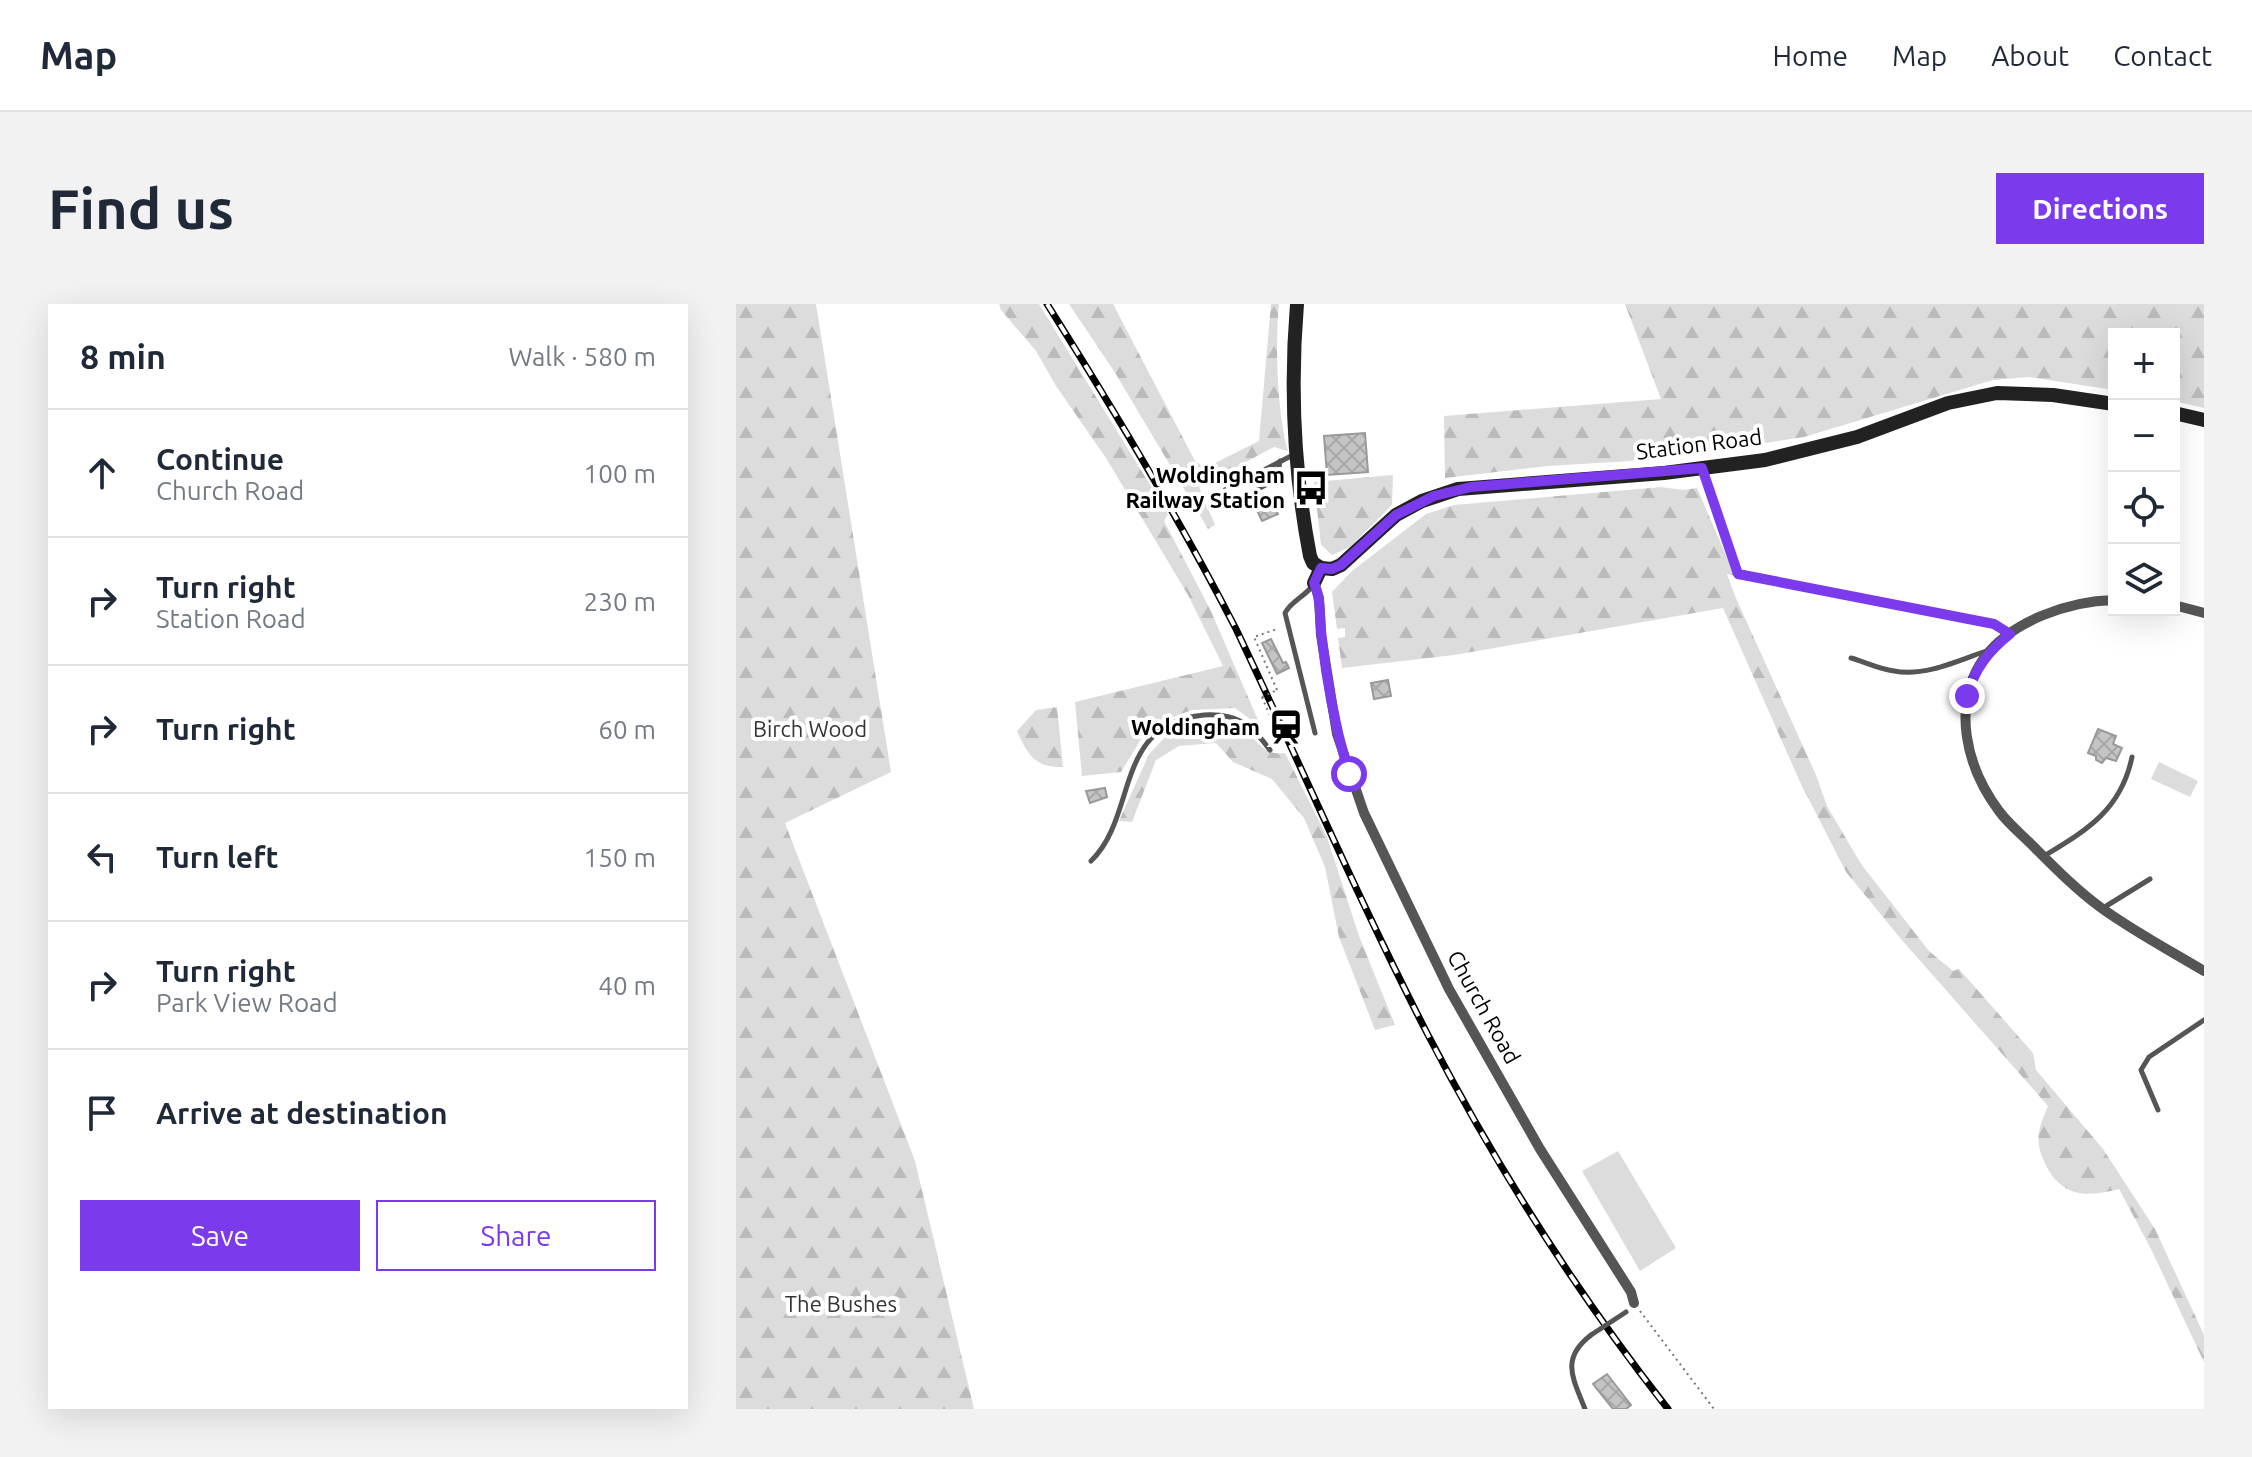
<!DOCTYPE html>
<meta charset="utf-8">
<style>
body{margin:0;font-family:Ubuntu,sans-serif;background:#f2f2f3;color:#1f2937}
.controls{position:absolute;right:24px;top:24px;display:grid;overflow:hidden;border-radius:0px;box-shadow:0 8px 32px #0002}
.controls button{width:72px;height:72px;display:grid;place-items:center;padding:0;border:0;border-bottom:2px solid #e0e1e3;background:#fff;color:#1f2937;font:40px sans-serif}
.stop{position:absolute;width:24px;height:24px;margin:-18px;border:6px solid #7c3aed;border-radius:50%;background:#fff}
.stop.end{background:#7c3aed;border-color:#fff;box-shadow:0 2px 8px #0008}
.list{margin:0;padding:0;list-style:none}
h2{display:flex;justify-content:space-between;align-items:center;height:104px;margin:0;padding:0 32px;font-size:34px}
h2 small{font-size:26px;font-weight:400;color:#747a83}
.list li{display:grid;grid-template-columns:52px 1fr auto;gap:24px;align-items:center;box-sizing:border-box;height:128px;padding:0 32px;border-top:2px solid #e0e1e3}
.list b{display:block;font-size:30px;white-space:nowrap}
.list p{margin:0;font-size:26px;white-space:nowrap;color:#747a83}
.list em{font-size:26px;font-style:normal;color:#747a83}
.actions{display:flex;gap:16px;padding:24px 32px}
.actions a{flex:1;padding:18px 0;border:2px solid #7c3aed;border-radius:0px;text-align:center;font-size:28px;color:#7c3aed}
.actions .main{background:#7c3aed;color:#fff}
.icon{flex:none;width:44px;height:44px;fill:none;stroke:currentColor;stroke-width:2;stroke-linecap:round;stroke-linejoin:round}
.map{position:relative;flex:none;width:1468px;height:1105px;overflow:hidden;border-radius:0px}
header{display:flex;align-items:center;gap:48px;box-sizing:border-box;height:112px;padding:0 40px;background:#fff;border-bottom:2px solid #e0e1e3}
header strong{font-size:38px}
nav{display:flex;gap:44px;margin-inline-start:auto;font-size:28px}
.intro{display:flex;align-items:center;justify-content:space-between;box-sizing:border-box;height:192px;padding:0 48px}
h1{margin:0;font-size:56px}
.button{padding:20px 36px;border-radius:0px;background:#7c3aed;color:#fff;font-size:28px;font-weight:700}
main{display:flex;gap:48px;padding:0 48px}
aside{flex:1;background:#fff;border-radius:0px;box-shadow:0 8px 32px #0002}
.map>svg:first-child{display:block}
</style>
<header>
<strong>Map</strong>
<nav><a>Home</a><a>Map</a><a>About</a><a>Contact</a></nav>
</header>
<div class="intro"><h1>Find us</h1><a class="button">Directions</a></div>
<main>
<aside>
<h2>8 min<small>Walk · 580 m</small></h2>
<ul class="list">
<li><svg class="icon" aria-label="ahead" viewBox="0 0 24 24"><path d="M12 20V5M6 11l6-6 6 6"/></svg><div><b>Continue</b><p>Church Road</p></div><em>100 m</em></li>
<li><svg class="icon" aria-label="right" viewBox="0 0 24 24"><path d="M7 20v-9h11M14 6l5 5-5 5"/></svg><div><b>Turn right</b><p>Station Road</p></div><em>230 m</em></li>
<li><svg class="icon" aria-label="right" viewBox="0 0 24 24"><path d="M7 20v-9h11M14 6l5 5-5 5"/></svg><div><b>Turn right</b></div><em>60 m</em></li>
<li><svg class="icon" aria-label="left" viewBox="0 0 24 24"><path d="M17 20v-9H6M10 6l-5 5 5 5"/></svg><div><b>Turn left</b></div><em>150 m</em></li>
<li><svg class="icon" aria-label="right" viewBox="0 0 24 24"><path d="M7 20v-9h11M14 6l5 5-5 5"/></svg><div><b>Turn right</b><p>Park View Road</p></div><em>40 m</em></li>
<li><svg class="icon" aria-label="arrive" viewBox="0 0 24 24"><path d="M6 21V4h12l-3 4 3 4H6"/></svg><div><b>Arrive at destination</b></div></li>
</ul>
<div class="actions"><a class="main">Save</a><a>Share</a></div>
</aside>
<div class="map">
<svg width="1468" height="1105" viewBox="0 0 1468 1105">
<defs>
<pattern id="forest-firs" width="22" height="20" patternUnits="userSpaceOnUse" patternTransform="scale(2)"><rect width="22" height="20" fill="#dcdcdc"/><path d="M5 1l3.5 6h-7zM16 11l3.5 6h-7z" fill="#bbb"/></pattern>
<pattern id="building-cross-hatch" width="8" height="8" patternUnits="userSpaceOnUse" patternTransform="scale(2)"><rect width="8" height="8" fill="#c4c4c4"/><path d="M0 0l8 8M0 8l8-8" fill="none" stroke="#a7a7a7"/></pattern>
</defs>
<rect width="100%" height="100%" fill="#fff"/>
<!-- forest -->
<g fill="url(#forest-firs)">
<path d="M0,0h80l75,468 -106,51 130,338 59,248h-238z"/>
<path d="M263,0h40l129,210 -4,7 46,88 51,118 -26,-19 -43,2 -43,16 -28,46 -39,4 -7,-74 148,-36 -35,-71 -82,-137 -50,-72 -20,-35 -35,-41z"/>
<path d="M333,0h44l82,157 10,7 54,-27 12,-137h8c-4,39 -2,110 9,147l-14,-4 -75,40 16,38 -7,4 -94,-158z"/>
<path d="M889,0h579v104l-30,-7v-67h-60v56l-85,-13 -36,3 -189,57 -140,22 -116,7 -103,12 -1,-62 217,-17z"/>
<path d="M657,171l-1,30 -42,42 -18,8 -11,-10 -7,-63z"/>
<path d="M925,183l22,3 14,-2 38,88 -8,-2 8,22 81,179 11,31 34,58 68,87 24,20 6,-2 74,84 3,17 67,79 52,80 49,106v27l-53,-113 -32,-60c-35,9 -59,8 -75,-28 -10,-21 -5,-34 4,-55l-147,-167 -55,-67 -46,-90 -77,-174 -269,47 -112,13 -4,-30 7,-1v-9l-8,1 -5,-37 20,-21 74,-57 28,-9z"/>
<path d="M321,403l6,60c-28,1 -36,-13 -46,-36l19,-21z"/>
<path d="M474,417c8,1 19,1 26,4 20,9 24,32 49,28l42,84 32,99 36,89 -20,5 -36,-93 -14,-70 -21,-49 -32,-39 -39,-17 -17,-19 -37,3 -23,14 -24,62 -13,-1 30,-67 23,-24z"/>
</g>
<!-- pitch -->
<g fill="#dcdcdc">
<path d="M1423,458l39,19 -8,16 -39,-18z"/>
<path d="M882,847l58,97 -36,23 -58,-100z"/>
</g>
<!-- building -->
<g fill="url(#building-cross-hatch)" stroke="#999" stroke-width="2">
<path d="M629,129l3,39 -41,3 -3,-39z"/>
<path d="M546,194l3,8 -9,4 2,4 -16,7 -6,-13z"/>
<path d="M535,335l12,24 3,-1 3,6 -12,6 -15,-31z"/>
<path d="M652,376l3,16 -17,3 -3,-16z"/>
<path d="M1362,425l18,7 -3,8 9,4 -6,13 -10,-3 -4,5 -6,-3v-4l-8,-3z"/>
<path d="M369,484l2,9 -17,6 -4,-12z"/>
<path d="M871,1070l24,31 -5,4h-13l-20,-25z"/>
</g>
<g fill="none" stroke-linecap="round" stroke-linejoin="round">
<!-- path -->
<g stroke="#777" stroke-width="2" stroke-dasharray="2 4" stroke-linecap="butt">
<path d="M970,177l32,93 262,53"/>
<path d="M541,386l-23,-53 23,-8"/>
<path d="M526,393l20,47 -3,2"/>
<path d="M904,1007l74,98"/>
</g>
<!-- lane -->
<g stroke="#555" stroke-width="5">
<path d="M544,157l-3,17 -3,3 -41,20 -7,-1 -1,-10 68,-35"/>
<path d="M578,280c-8,12 -23,17 -29,29l30,120"/>
<path d="M1115,354c14,4 28,11 43,13 30,6 64,-10 92,-20"/>
<path d="M1308,552c43,-26 77,-46 88,-99"/>
<path d="M355,557c47,-45 22,-138 113,-146 33,-2 47,9 66,35"/>
<path d="M1367,604l47,-29"/>
<path d="M1422,806l-17,-40 8,-13 55,-37"/>
<path d="M849,1105c-12,-31 -25,-50 6,-74"/>
</g>
<!-- street -->
<g stroke="#555" stroke-width="10">
<path d="M578,279l5,15 2,37 16,99 27,79 85,176 91,160 91,143 3,11"/>
<path d="M1378,296c-45,1 -103,21 -130,58 -33,47 -18,109 15,153 10,14 26,26 38,39 20,20 40,40 63,57 33,24 69,43 104,64"/>
<path d="M1438,301l30,8"/>
</g>
<!-- secondary -->
<g stroke="#222" stroke-width="14">
<path d="M561,0c-7,84 -3,169 13,252l3,7 8,5"/>
<path d="M1438,109l30,7"/>
<path d="M585,264l11,1 9,-4 55,-50 26,-14 36,-12 206,-16 101,-13 92,-23 91,-34 49,-10 56,2 61,9"/>
<path d="M578,279l7,-15"/>
</g>
<!-- rail casing -->
<g stroke="#000" stroke-width="7">
<path id="rail" d="M311,0c67,106 132,214 189,325 64,134 123,272 191,404 69,133 149,259 241,376"/>
</g>
<!-- rail -->
<use href="#rail" stroke="#fff" stroke-width="4" stroke-dasharray="12" stroke-linecap="butt"/>
<!-- path-bridge -->
<path stroke="#777" stroke-width="2" stroke-dasharray="2 4" stroke-linecap="butt" d="M526,393l15,-7"/>
<!-- lane-bridge -->
<path stroke="#555" stroke-width="5" d="M855,1031l35,-23"/>
</g>
<g fill="none" stroke-linecap="round" stroke-linejoin="round">
<!-- route -->
<path stroke="#7c3aed" stroke-width="10" d="M613,470c-13,-44 -22,-89 -27,-135 -3,-19 0,-38 -8,-56l7,-15 11,1 9,-4 55,-50 38,-19 37,-9 231,-19 36,106 256,50 16,10c-22,18 -35,34 -43,62"/>
</g>
<!-- icons -->
<defs>
<g id="bus-bare" transform="scale(2.76)"><path d="M-5-6H5V4H4V6H2V4H-2V6H-4V4H-5ZM-3.5-4V0h7V-4ZM-3.5 1.2v1.5H-2V1.2ZM2 1.2v1.5H3.5V1.2Z" fill="#000" stroke="#fff" stroke-width="2.5" paint-order="stroke"/></g>
<g id="station-bare" transform="scale(2.76)"><path d="M-3-6H3Q5-6 5-4V2Q5 4 3 4L4.5 6H3L1.5 4h-3L-3 6H-4.5L-3 4Q-5 4-5 2V-4Q-5-6-3-6ZM-3.5-4v3h7v-3ZM-3.5 1v1.5H-2V1ZM2 1v1.5H3.5V1Z" fill="#000" stroke="#fff" stroke-width="2.5" paint-order="stroke"/></g>
</defs>
<g fill-rule="evenodd">
<use href="#bus-bare" x="575" y="184"/>
<use href="#station-bare" x="550" y="423"/>
</g>
<g text-anchor="middle" stroke-width="8" stroke-linejoin="round" paint-order="stroke">
<!-- street labels -->
<g font-size="22" fill="#000" stroke="#fff">
<text transform="translate(963 140) rotate(-7)" y="8">Station Road</text>
<text transform="translate(748 703) rotate(61)" y="8">Church Road</text>
</g>
<!-- poi labels -->
<g font-size="22" font-weight="bold" fill="#000" stroke="#fff" text-anchor="end">
<text x="549" y="179">Woldingham<tspan x="549" dy="25">Railway Station</tspan></text>
<text x="524" y="431">Woldingham</text>
</g>
<!-- park labels -->
<g font-size="22" fill="#333" stroke="#fff">
<text x="74" y="433">Birch Wood</text>
<text x="105" y="1008">The Bushes</text>
</g>
</g>
</svg>
<div class="controls">
<button>+</button>
<button>−</button>
<button><svg class="icon" aria-label="locate" viewBox="0 0 24 24"><circle cx="12" cy="12" r="6"/><path d="M12 2v4M12 18v4M2 12h4M18 12h4"/></svg></button>
<button><svg class="icon" aria-label="layers" viewBox="0 0 24 24"><path d="M12 4l9 5-9 5-9-5zM3 14l9 5 9-5"/></svg></button>
</div>
<div class="stop" style="left:613px;top:470px"></div>
<div class="stop end" style="left:1231px;top:392px"></div>
</div>
</main>
